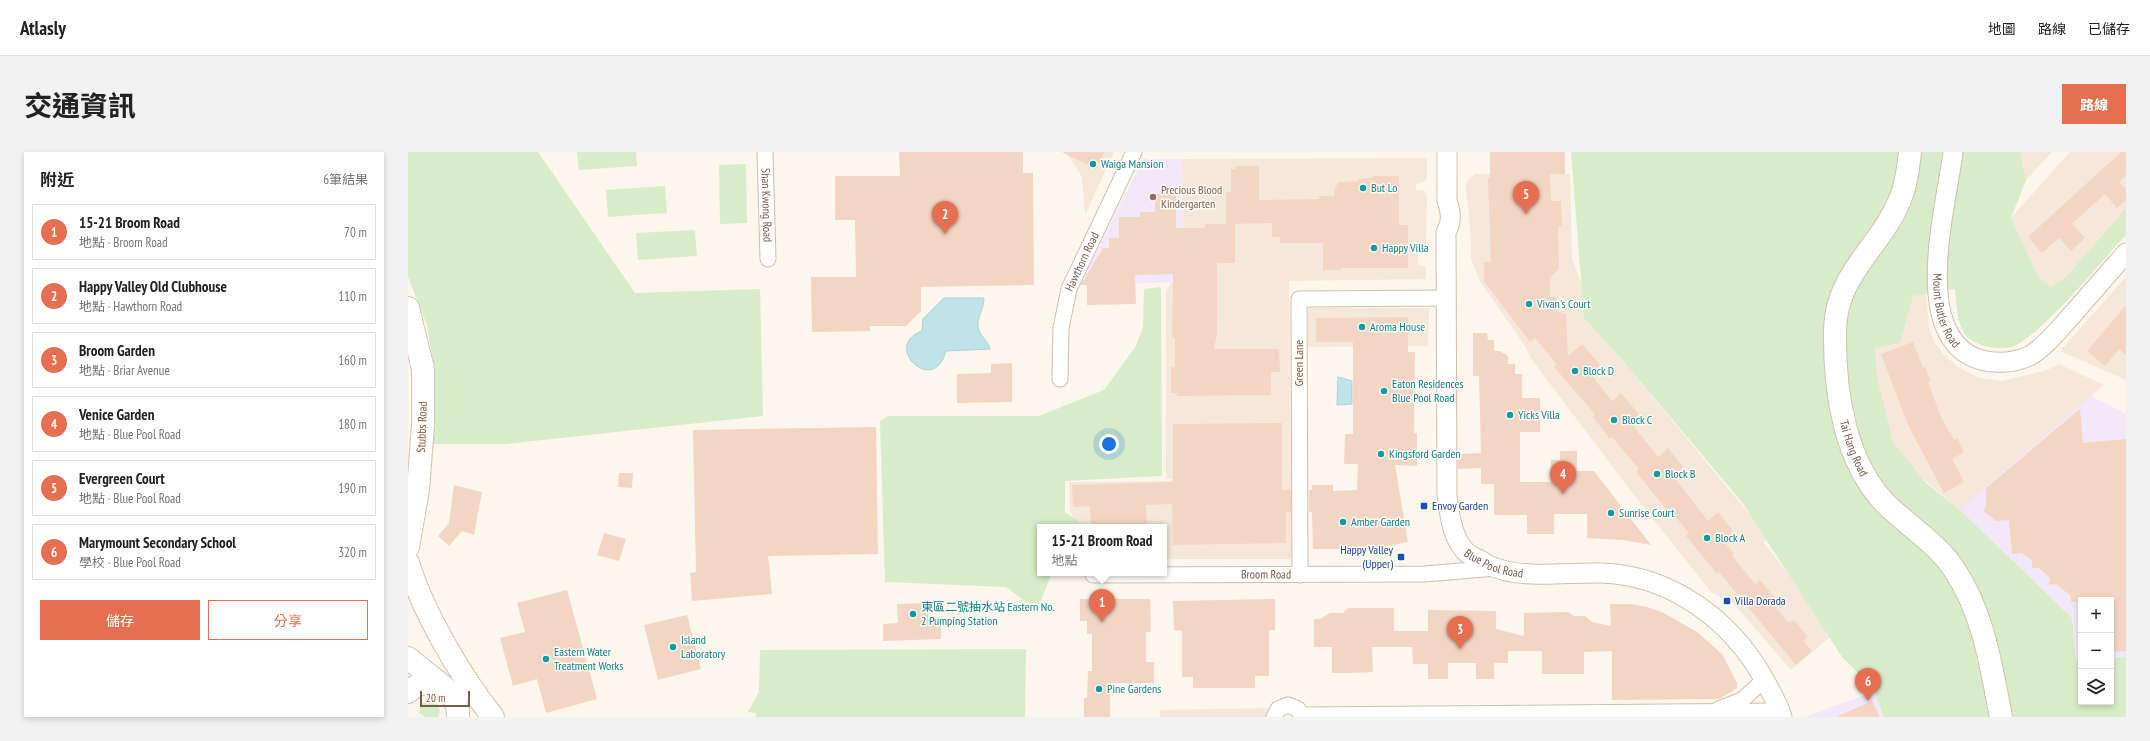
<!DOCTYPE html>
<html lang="zh-TW">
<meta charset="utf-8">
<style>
body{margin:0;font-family:"PT Sans Narrow","Noto Sans TC",sans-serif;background:#f2f2f2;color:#222}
.controls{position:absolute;right:12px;bottom:12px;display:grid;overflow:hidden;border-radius:0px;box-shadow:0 2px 6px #0003}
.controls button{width:36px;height:36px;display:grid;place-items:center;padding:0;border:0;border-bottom:1px solid #e0e0e0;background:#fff;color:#222;font:20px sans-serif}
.scale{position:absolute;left:12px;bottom:10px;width:50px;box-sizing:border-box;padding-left:4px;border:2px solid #7a5c4d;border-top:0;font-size:11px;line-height:14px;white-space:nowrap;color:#7a5c4d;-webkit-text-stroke:3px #fffaf3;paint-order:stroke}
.you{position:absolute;left:701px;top:292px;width:14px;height:14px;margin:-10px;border:3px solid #fff;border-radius:50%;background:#1a73e8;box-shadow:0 0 0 6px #1a73e833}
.badge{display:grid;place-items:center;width:26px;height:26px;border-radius:50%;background:#e76f51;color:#fff;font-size:13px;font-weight:700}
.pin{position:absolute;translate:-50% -33px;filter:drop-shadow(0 1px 2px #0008)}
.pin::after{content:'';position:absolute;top:21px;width:14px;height:12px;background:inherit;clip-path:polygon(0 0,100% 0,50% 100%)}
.popup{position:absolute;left:629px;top:372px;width:130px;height:52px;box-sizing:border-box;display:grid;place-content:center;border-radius:0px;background:#fff;filter:drop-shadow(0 1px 3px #0005);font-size:13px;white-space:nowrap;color:#767676}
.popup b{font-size:15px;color:#222}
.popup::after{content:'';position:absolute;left:50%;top:100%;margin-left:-8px;border:8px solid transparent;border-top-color:#fff}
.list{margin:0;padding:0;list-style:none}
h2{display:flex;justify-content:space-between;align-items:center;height:52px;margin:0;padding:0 16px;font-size:17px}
h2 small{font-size:13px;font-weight:400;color:#767676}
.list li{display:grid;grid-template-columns:26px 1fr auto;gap:12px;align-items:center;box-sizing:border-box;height:56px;margin:0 8px 8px;padding:0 8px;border:1px solid #e0e0e0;border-radius:0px}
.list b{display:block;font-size:15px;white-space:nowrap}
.list p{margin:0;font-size:13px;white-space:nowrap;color:#767676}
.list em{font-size:13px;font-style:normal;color:#767676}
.actions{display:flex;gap:8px;padding:12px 16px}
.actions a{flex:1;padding:9px 0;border:1px solid #e76f51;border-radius:0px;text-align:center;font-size:14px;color:#e76f51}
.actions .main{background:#e76f51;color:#fff}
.icon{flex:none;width:22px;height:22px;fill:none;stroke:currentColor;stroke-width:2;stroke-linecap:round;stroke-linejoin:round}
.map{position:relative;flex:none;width:1718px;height:565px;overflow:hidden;border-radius:0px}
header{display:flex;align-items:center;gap:24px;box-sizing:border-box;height:56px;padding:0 20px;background:#fff;border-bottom:1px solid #e0e0e0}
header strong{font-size:19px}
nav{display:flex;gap:22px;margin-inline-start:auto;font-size:14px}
.intro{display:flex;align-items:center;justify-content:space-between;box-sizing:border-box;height:96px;padding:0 24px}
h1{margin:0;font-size:28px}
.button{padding:10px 18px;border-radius:0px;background:#e76f51;color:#fff;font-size:14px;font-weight:700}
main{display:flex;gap:24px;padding:0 24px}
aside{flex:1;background:#fff;border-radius:0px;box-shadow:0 2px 6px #0003}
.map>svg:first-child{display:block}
</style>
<header>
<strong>Atlasly</strong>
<nav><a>地圖</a><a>路線</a><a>已儲存</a></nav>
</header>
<div class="intro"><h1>交通資訊</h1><a class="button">路線</a></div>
<main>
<aside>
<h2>附近<small>6筆結果</small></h2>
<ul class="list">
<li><span class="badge">1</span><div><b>15-21 Broom Road</b><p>地點 · Broom Road</p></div><em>70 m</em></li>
<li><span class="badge">2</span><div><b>Happy Valley Old Clubhouse</b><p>地點 · Hawthorn Road</p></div><em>110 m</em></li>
<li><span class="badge">3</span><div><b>Broom Garden</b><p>地點 · Briar Avenue</p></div><em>160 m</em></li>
<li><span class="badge">4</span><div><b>Venice Garden</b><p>地點 · Blue Pool Road</p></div><em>180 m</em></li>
<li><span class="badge">5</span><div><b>Evergreen Court</b><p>地點 · Blue Pool Road</p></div><em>190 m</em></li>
<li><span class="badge">6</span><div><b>Marymount Secondary School</b><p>學校 · Blue Pool Road</p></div><em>320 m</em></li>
</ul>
<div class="actions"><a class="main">儲存</a><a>分享</a></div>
</aside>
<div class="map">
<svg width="1718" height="565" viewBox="0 0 1718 565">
<rect width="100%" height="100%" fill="#fdf6ec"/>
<!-- residential -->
<g fill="#f5e8da">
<path d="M658,0h48l-29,63 -3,-38z"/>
<path d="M1595,0h49l-47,50z"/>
<path d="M1662,0h56v73l-64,72 -93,-33z"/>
<path d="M1019,6v20l-2,3 -9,3v6l8,1 3,7 -1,48 -6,1 -2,2v16l8,2v12l-137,2 3,278h-128v-32h-86l-8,-16 -1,-29 102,-1 1,-2h-6v-188l5,-8 13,-1 -2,-123z"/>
<path d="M1067,22h95l2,84 26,73 171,207 -6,4 72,91 -44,37 -58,-67 -22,-11 -81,-102 -98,-130 -7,-14 -45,-65 -9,-22v-20l-5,-51 1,-7z"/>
<path d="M1718,125v103l-66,-29z"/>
<path d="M1518,141l3,35 5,13 10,14 14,12 22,11 22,3 45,-11 12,-6 45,21 -144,125 -45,-38 -22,-30 -7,-19 -9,-45 -2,-22 1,-30 5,-23z"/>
<path d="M900,156h121l-1,38 -120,1z"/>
<path d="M862,556v9h-110v-7z"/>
</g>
<!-- education -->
<g fill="#f3e8fa">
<path d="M735,7h39l2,123 -104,3z"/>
<path d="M1683,244l35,18v256l-15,1v-71h-30v74h-3l-6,-56 -112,-108z"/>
<path d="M1465,540l26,17v8h-94z"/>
</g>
<!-- green -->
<g fill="#d8ecc9">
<path d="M0,0h130l97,141 125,-4 3,127 -258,28h-72l-1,-89 -5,-30 -19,-48z"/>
<path d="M169,0h59l1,14 -58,4z"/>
<path d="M1163,0h449l6,28 -15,38 28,60 12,9 16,-11 59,-68v27c-22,23 -88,105 -115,112 -9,2 -21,1 -30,-2 -4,-2 -12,-5 -15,-9 -10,-14 -9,-31 -11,-47l-42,7 -13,47 -25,5 2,29 16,65 33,41 34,27 112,108 4,43 5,-1v42h30v-44l15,-1v60h-242l-10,-28 -32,-32 -100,-155 -125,-148 -33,-36z"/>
<path d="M338,12l1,59 -27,1 -1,-59z"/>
<path d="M257,34l2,27 -59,4 -2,-27z"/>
<path d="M287,78l2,26 -59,4 -2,-27z"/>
<path d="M753,135l1,189 -97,5v31l12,8 3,7h-40v46h12l-15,37 -31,-23 -121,-5 -5,-161 8,-5h151l65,-26 32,-44 7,-19 1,-38z"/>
<path d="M618,497l-1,68h-269v-4l-8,-1 11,-20 1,-42z"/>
<path d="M21,549l9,4 2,6 -2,6h-13l-6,-4 2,-9z"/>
</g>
<!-- water -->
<g fill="#bfe3e8" stroke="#a5d3da">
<path d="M536,146h40c0,10 -7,19 -6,29 1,9 10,13 12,22l-44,2c-12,46 -65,-5 -24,-20l1,-12z"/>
<path d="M930,225l14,4v23l-15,1z"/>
</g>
<!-- building -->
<g fill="#f3d5c3">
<path d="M491,0h124v21h10l1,112 -113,2v24l-15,15h-36v5l-58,1 -1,-55h45l-1,-57h-20v-44h65z"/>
<path d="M654,0h43l-9,17z"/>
<path d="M1082,0h75v22h-15l1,27h10l1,26h-4l1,41 -9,10v19h6l1,15 9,2 2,42 14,-12 18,21 -9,8 5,8 16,20 9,-8 18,21 -9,8 28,35 10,-9 15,19 -10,9 35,45 10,-9 15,19 -10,9 11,14 -2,2 23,28 5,-4 15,18 -4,4 18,21 5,-3 14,17 -5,4 9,10 -16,14 -77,-93 -2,2 -31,-38 3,-3 -21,-25 -2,1 -30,-37 3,-3 -27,-32 -2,2 -17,-22 2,-3 -41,-47 3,-2 -22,-27 -5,4 -46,-61v-19h7l-3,-84h2z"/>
<path d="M1713,0h5v23l-7,7 7,7v11l-9,8 -12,-14 -33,30 13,14 -14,13 -12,-13 -17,15 -14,-16z"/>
<path d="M828,14h23v34l60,-1v-3h15l1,-8 4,-6 19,-1v-2l15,-1v-2h26v49h9v43h-67v2h-18v-27h-43v-6h-8v-14l-46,1v-32h5v-23h5z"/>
<path d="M747,42h21v34h29v-4h30v39h-18v70l-3,16h65l1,23h-9v23l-94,1v-3h-6v-26h4v-29h-3l1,-64 -38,1 1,29 -49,1v-20h-6l22,-37h6v-10h10v-21h21v-5h15z"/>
<path d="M1718,153v50l-7,-6 -14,17 -18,-15z"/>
<path d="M1000,165v35h7l-1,81h3v33l-22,-1 13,77 -36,7h-59l-1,-33v-4h-3v-22h3v-5h21v6l24,-1 1,-26h-14l1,-30h8v-92h-37v-24z"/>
<path d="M1065,181h14l1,7h6v11h6l8,5v8h7v10h7v24h18v34h-20v50h31v-22h9v-9h17v20h17l57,74 -28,-5 -36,-2v-24h-33v20h-27v-19h-33v-31h-13v-16l-23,1v-15l23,-1 -2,-77h-6z"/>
<path d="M1505,190l10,26 2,-1 6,14 -3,1 13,35 13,23 3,-2 7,14 -12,7 12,23 -20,11 -36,-68 -27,-71z"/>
<path d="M604,211v39l-55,1v-29l34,-1v-9z"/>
<path d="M1672,257l3,34 43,-4v212l-15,1v-52l-40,2v-6l-15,-12 -7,1 1,-7 -11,-10h-7v-7l-10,-8 -10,1 -3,-34 -13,1 -13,-10 3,-5v-18z"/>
<path d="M874,271v67h9v22h-5v31l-113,2 -1,-41 -26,1 1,22h-56l-1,-21 -17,1 -1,-22 101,-3v-58z"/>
<path d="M468,275l2,127 -110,2 4,38 -80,7 -2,-28 6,-1 -3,-142z"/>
<path d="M211,321h14l-1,15 -14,-1z"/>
<path d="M46,333l28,7 -8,43 -12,-4 -13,15 -11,-10 11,-13z"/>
<path d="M196,381l22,6 -7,22 -22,-6z"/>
<path d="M159,438l30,109 -51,14 -9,-34 -24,7 -13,-48 25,-6 -8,-29z"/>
<path d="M672,447h70l1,33h-5v30h8v21h-44v34h-26v-19h3l1,-27h4v-37h-5v-13h-7z"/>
<path d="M867,447v31h-6v46h-14v12h-62v-11h-11v-46l-8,-1 -1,-29z"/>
<path d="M520,451l1,21h12v15l-58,2v-17l15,-1 -1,-19z"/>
<path d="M1202,452h22l15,3 15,5 35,20 25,22 15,29v5l-18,11 -107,1v-49l-28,1v22h-42v-23h-34v12h-14v16h-18v-16h-28v16h-20v-15h-15l-1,-17h-40l1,25 -21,1h-20v-26h-18v-28h6l10,-6h14l1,-3 4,-2h45v23h34v-21l68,1v18l28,7v-23l44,-1 6,4h11l7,6 19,4z"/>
<path d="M279,463l14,54 -43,11 -14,-55z"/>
<path d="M1464,549l8,16h-44z"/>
</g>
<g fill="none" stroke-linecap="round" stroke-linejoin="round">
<!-- minor casing -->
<g stroke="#d1beb0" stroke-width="17">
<g id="minor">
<path id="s1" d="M357,0l3,107"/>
<path id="s2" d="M652,227l1,-51 8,-39 65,-137"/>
<path id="s3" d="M685,423l332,-1 71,-6"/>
<path d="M892,423l-1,-276 148,-1"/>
<path d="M1311,557l23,-9 22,-20"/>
<path d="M894,563l478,-4"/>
<path d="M866,565l4,-8 10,-4 10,4 4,8"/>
</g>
</g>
<!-- tertiary casing -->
<g stroke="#d1beb0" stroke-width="21">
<g id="tertiary">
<path id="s4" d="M1039,0v49c4,10 5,22 -1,31l1,264c3,20 5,42 19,56 4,4 9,6 14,8 5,3 10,7 16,8 30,11 73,4 105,5 70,2 130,47 163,106 7,13 14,24 18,38"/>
<path id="s5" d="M1545,0c-6,52 -45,187 28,208 16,4 35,3 50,-5 16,-10 28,-26 41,-40 18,-21 36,-41 54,-62"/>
</g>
</g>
<!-- secondary casing -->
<g stroke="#d6c0b0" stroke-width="24">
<g id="secondary">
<path id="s6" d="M1502,0c-2,17 -4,34 -11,50 -20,47 -63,72 -64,128 -1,60 9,135 55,178 22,20 47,36 64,61 30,45 37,97 47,148"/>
<path d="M0,156l15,61v56l-5,65 -10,57"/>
<path d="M0,411c15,49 53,114 85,154"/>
<path d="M0,506l36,29"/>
<path d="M0,540c21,-20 52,-3 50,25"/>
</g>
</g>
<!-- minor -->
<use href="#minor" stroke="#fff" stroke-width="15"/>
<!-- tertiary -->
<use href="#tertiary" stroke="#fff" stroke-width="19"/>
<!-- secondary -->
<use href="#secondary" stroke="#fff" stroke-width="22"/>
</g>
<!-- markers -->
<g fill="#0f9aa8" stroke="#fffaf3" stroke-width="1.5">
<circle cx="685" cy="12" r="4"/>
<circle cx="955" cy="36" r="4"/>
<circle cx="966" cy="96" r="4"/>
<circle cx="1121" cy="152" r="4"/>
<circle cx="954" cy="175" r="4"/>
<circle cx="1167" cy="219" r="4"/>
<circle cx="976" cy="239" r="4"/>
<circle cx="1102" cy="263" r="4"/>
<circle cx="1206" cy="268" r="4"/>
<circle cx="973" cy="302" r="4"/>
<circle cx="1249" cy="322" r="4"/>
<circle cx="1203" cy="361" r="4"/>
<circle cx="935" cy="370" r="4"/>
<circle cx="1299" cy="386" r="4"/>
<circle cx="505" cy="462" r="4"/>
<circle cx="265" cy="495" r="4"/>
<circle cx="138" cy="507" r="4"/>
<circle cx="691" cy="537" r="4"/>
</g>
<circle fill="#8d6e63" stroke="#fffaf3" stroke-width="1.5" cx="745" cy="45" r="4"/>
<g fill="#1a4fb4" stroke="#fffaf3" stroke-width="1.5">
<rect x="1012" y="350" width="8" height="8" rx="2"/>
<rect x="989" y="401" width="8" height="8" rx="2"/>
<rect x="1315" y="445" width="8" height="8" rx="2"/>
</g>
<g text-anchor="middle" stroke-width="3" stroke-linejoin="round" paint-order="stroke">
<!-- culture labels -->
<g font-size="12" fill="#0d838f" stroke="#fffaf3" text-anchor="start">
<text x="693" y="16">Waiga Mansion</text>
<text x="963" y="40">But Lo</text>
<text x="974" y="100">Happy Villa</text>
<text x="1129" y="156">Vivan's Court</text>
<text x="962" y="179">Aroma House</text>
<text x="1175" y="223">Block D</text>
<text x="984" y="236">Eaton Residences<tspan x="984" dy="14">Blue Pool Road</tspan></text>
<text x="1110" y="267">Yicks Villa</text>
<text x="1214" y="272">Block C</text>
<text x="981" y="306">Kingsford Garden</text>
<text x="1257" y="326">Block B</text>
<text x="1211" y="365">Sunrise Court</text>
<text x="943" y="374">Amber Garden</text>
<text x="1307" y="390">Block A</text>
<text x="513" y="459">東區二號抽水站 Eastern No.<tspan x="513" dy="14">2 Pumping Station</tspan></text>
<text x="273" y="492">Island<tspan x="273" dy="14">Laboratory</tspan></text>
<text x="146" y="504">Eastern Water<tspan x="146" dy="14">Treatment Works</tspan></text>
<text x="699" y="541">Pine Gardens</text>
</g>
<!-- education labels -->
<g font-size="12" fill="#785e54" stroke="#fffaf3" text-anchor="start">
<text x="753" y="42">Precious Blood<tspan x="753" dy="14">Kindergarten</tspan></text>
</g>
<!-- street labels -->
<g font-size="12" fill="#7a5c4d" stroke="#fffaf3">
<text dy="4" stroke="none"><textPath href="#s1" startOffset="53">Shan Kwong Road</textPath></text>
<text dy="4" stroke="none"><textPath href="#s2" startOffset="121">Hawthorn Road</textPath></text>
<text dy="4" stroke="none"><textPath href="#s5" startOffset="161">Mount Butler Road</textPath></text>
<text transform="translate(891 211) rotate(-90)" y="4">Green Lane</text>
<text transform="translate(14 275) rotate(-88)" y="4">Stubbs Road</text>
<text dy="4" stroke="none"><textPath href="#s6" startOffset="317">Tai Hang Road</textPath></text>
<text dy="4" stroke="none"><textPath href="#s4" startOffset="436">Blue Pool Road</textPath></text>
<text dy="4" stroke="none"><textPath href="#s3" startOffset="173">Broom Road</textPath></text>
</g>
<!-- transit labels -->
<g font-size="12" fill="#164399" stroke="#fffaf3" text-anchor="start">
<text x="1024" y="358">Envoy Garden</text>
<text x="985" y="402" text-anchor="end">Happy Valley<tspan x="985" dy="14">(Upper)</tspan></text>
<text x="1327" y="453">Villa Dorada</text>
</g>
</g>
</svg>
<div class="controls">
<button>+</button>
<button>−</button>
<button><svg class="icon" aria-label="layers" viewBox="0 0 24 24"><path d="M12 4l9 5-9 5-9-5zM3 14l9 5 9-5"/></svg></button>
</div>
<div class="scale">20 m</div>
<div class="you"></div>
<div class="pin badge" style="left:694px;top:470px">1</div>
<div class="popup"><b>15-21 Broom Road</b>地點</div>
<div class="pin badge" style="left:537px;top:82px">2</div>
<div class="pin badge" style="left:1052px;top:497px">3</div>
<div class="pin badge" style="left:1155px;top:342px">4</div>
<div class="pin badge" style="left:1118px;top:62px">5</div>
<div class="pin badge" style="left:1460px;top:549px">6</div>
</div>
</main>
